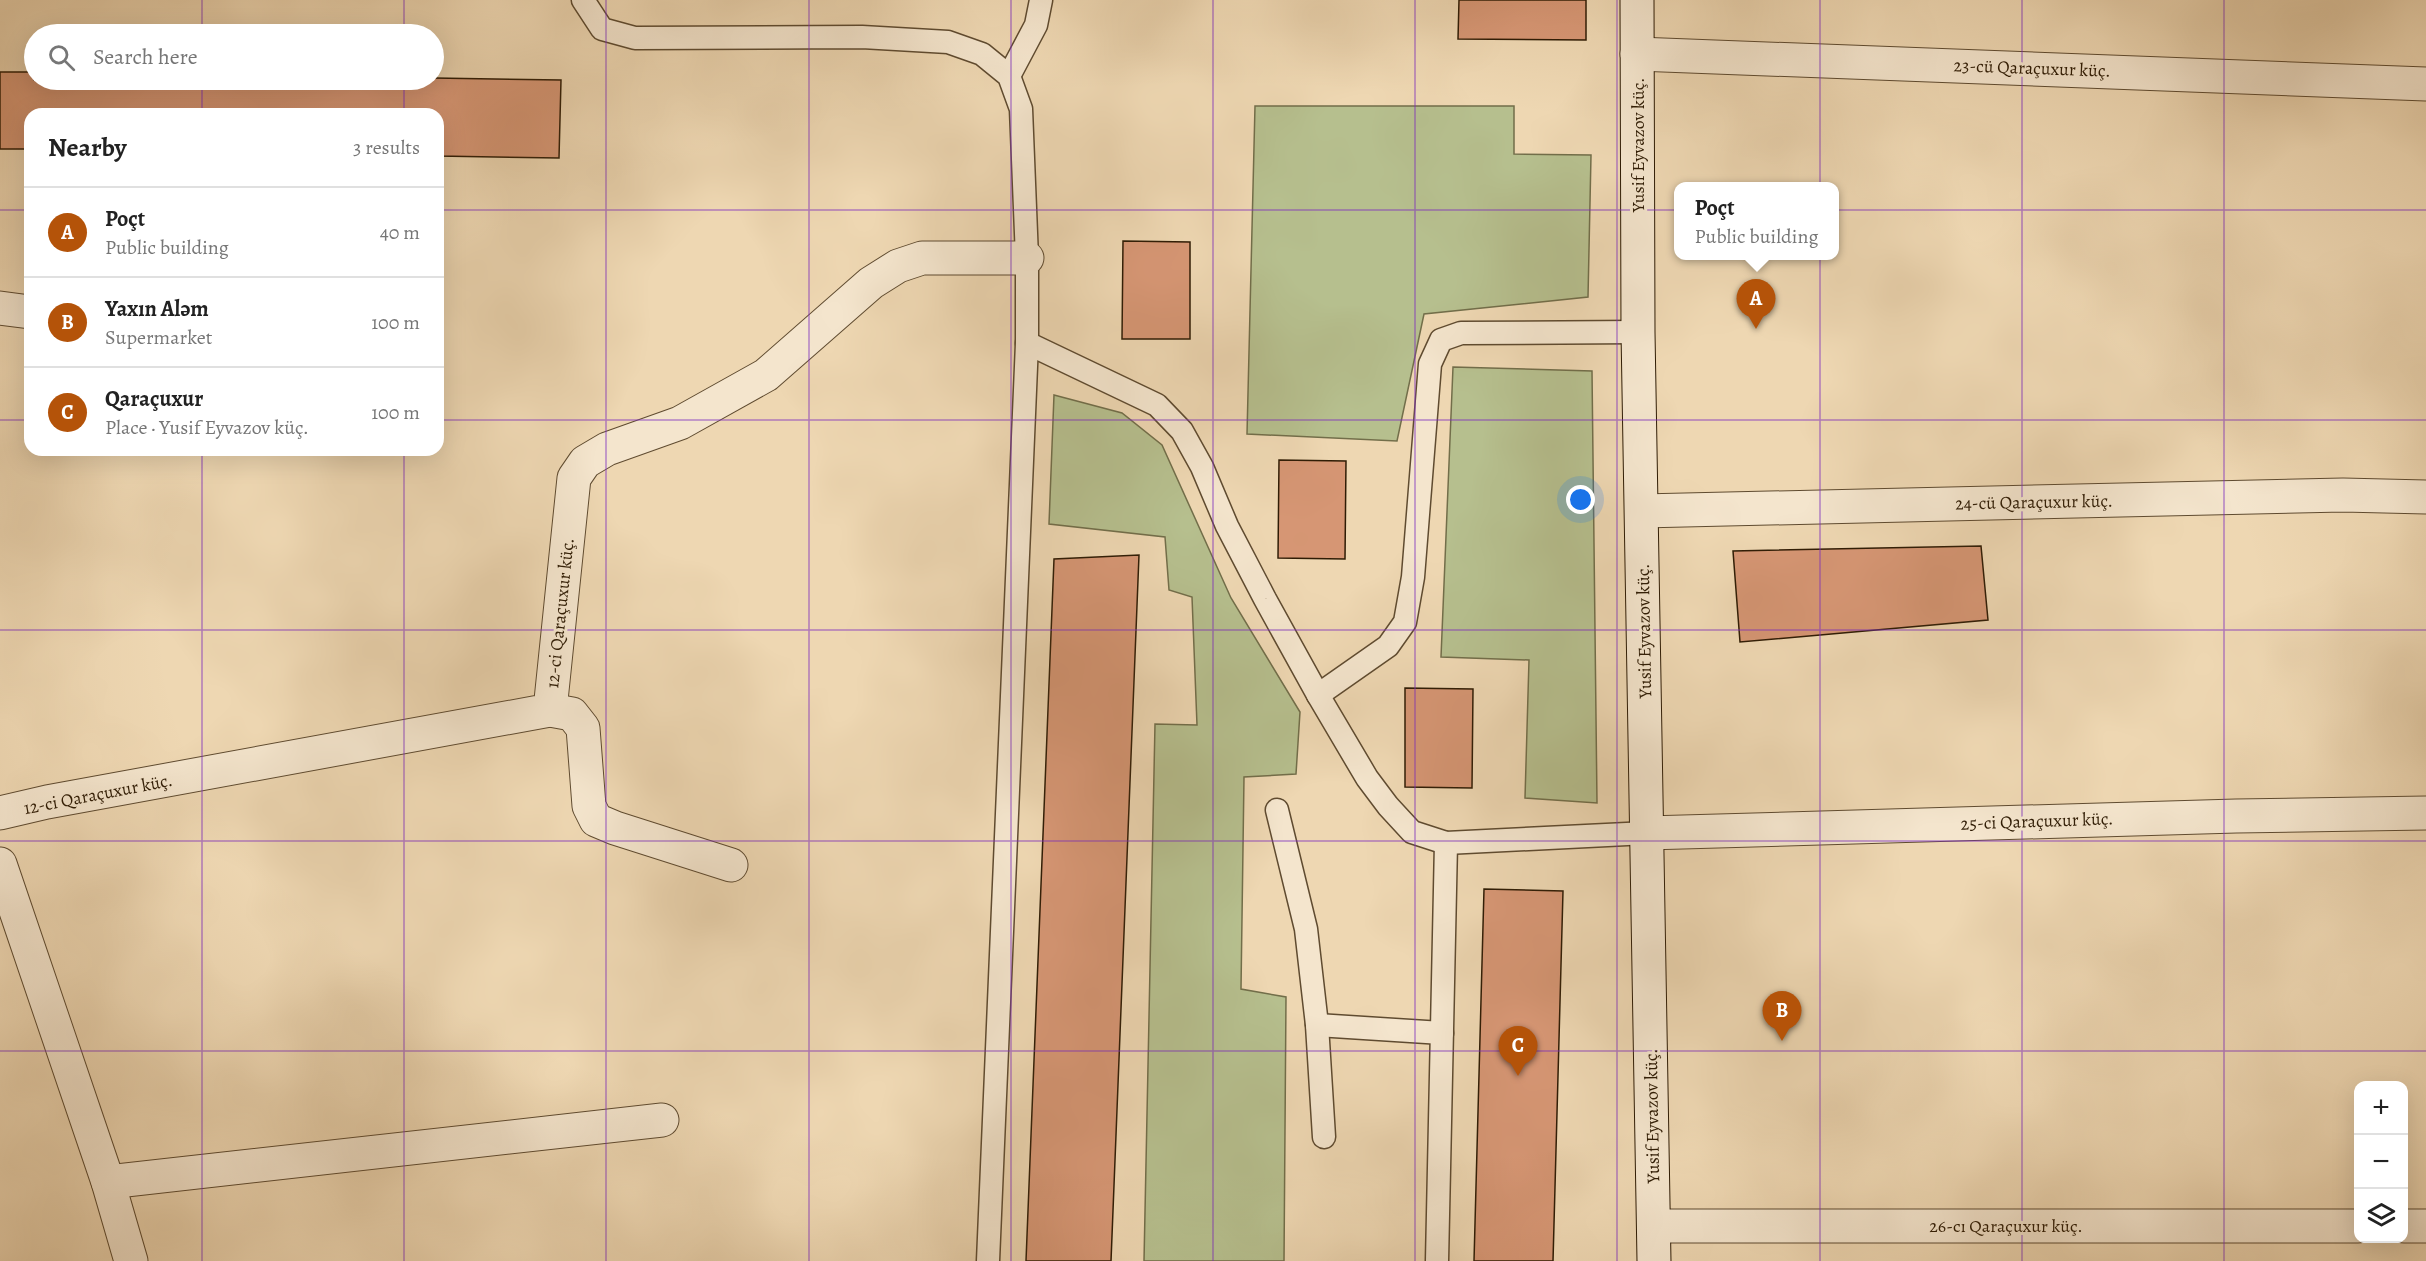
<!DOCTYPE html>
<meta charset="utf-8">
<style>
body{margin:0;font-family:Alegreya,serif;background:#f2f2f2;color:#222}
.controls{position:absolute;right:18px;bottom:18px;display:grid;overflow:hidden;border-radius:12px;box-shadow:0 6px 24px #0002}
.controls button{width:54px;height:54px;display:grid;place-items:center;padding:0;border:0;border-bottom:2px solid #e0e0e0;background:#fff;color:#222;font:30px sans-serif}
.you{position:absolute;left:1581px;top:500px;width:21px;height:21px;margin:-15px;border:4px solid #fff;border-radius:50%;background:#1a73e8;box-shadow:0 0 0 9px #1a73e833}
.badge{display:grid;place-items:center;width:39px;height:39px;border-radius:50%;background:#b45309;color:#fff;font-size:20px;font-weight:700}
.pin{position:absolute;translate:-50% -50px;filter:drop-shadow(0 2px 3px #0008)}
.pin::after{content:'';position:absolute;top:32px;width:21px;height:18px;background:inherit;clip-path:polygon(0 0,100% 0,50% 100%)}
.popup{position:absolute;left:1674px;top:182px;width:165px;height:78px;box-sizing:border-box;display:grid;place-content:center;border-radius:12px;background:#fff;filter:drop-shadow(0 2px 4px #0005);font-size:20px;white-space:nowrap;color:#767676}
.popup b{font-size:22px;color:#222}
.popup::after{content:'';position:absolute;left:50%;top:100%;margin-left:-12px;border:12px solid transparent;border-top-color:#fff}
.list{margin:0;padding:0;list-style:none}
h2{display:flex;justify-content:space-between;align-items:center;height:78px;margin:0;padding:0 24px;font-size:26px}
h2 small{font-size:20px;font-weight:400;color:#767676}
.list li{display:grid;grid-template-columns:39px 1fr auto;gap:18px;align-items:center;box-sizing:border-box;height:90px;padding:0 24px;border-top:2px solid #e0e0e0}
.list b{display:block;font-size:22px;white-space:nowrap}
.list p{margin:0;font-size:20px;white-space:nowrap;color:#767676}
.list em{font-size:20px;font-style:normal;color:#767676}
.icon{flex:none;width:33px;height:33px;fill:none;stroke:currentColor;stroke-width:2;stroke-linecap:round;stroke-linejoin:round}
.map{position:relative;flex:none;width:2426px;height:1261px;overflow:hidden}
.search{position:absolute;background:#fff;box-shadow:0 6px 24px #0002;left:24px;top:24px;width:420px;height:66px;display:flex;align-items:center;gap:15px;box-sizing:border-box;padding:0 21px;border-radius:33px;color:#767676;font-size:22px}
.panel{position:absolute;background:#fff;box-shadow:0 6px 24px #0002;left:24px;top:108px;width:420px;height:348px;border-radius:18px}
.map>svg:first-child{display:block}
</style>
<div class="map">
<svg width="2426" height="1261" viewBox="0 0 2426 1261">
<rect width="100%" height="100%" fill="#eed7b2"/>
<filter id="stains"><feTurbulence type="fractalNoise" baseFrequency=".00333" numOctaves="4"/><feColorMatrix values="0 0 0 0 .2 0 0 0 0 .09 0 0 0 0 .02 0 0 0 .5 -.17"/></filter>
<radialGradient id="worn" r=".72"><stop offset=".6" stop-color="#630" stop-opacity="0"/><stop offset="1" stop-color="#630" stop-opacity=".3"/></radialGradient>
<!-- green -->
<g fill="#b6bf8e" stroke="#726e4a" stroke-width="1.5">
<path d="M1255,106h259v48l77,1 -3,142 -164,17 -27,127 -150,-7z"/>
<path d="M1453,367l139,4 5,432 -72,-5 4,-138 -88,-3z"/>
<path d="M1054,395l68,18 40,32 69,153 69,114 -4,62 -52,3 -3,212 45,8 -2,264h-140l11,-537 42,1 -5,-128 -23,-7 -4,-53 -116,-13z"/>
</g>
<!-- building -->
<g fill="#d69674" stroke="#2f1c05" stroke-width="1.5">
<path d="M1459,0h127v40l-128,-1z"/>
<path d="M0,72h34v8l400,-2 127,2 -2,78 -121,-2v-42h-408v35h-30z"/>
<path d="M1123,241l67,1v97h-68z"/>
<path d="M1279,460l67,1 -1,98 -67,-1z"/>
<path d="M1981,546l7,74 -248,22 -7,-91z"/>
<path d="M1139,555l-28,706h-85l28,-702z"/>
<path d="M1405,688l68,1 -1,99 -67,-1z"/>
<path d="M1484,889l79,2 -10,370h-79z"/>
</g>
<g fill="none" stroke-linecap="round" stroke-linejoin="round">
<!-- lane casing -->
<g stroke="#5f4b30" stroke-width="25">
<g id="lane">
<path d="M583,0l19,29 33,9 227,-1 86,5 34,12 27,22 12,33 6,149v85l-39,918"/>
<path d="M1009,76l27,-51 5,-25"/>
<path d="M1027,343l130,62 25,26 20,36 25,59 38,73 53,96 49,83 21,28 24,26 34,11 201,-10"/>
<path d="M1318,695l70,-49 17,-24 8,-45 17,-213 11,-24 20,-7 177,-1"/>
<path d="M1277,810l29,119 11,96 7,112"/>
<path d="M1317,1025l125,8"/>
<path d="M1437,1261l9,-418"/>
</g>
</g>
<!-- street casing -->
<g stroke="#5f4b30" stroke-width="35">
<g id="street">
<path d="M1637,54l789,30"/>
<path d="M0,308l30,4"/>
<path d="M1642,511l701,-16 83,2"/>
<path d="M550,710l22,4 11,14 6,78 7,14 19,8 116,37"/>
<path d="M0,813l47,-11 503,-92 24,-232 11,-16 22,-13 73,-26 86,-48 105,-92 27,-17 24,-8h105"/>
<path d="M1647,833l589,-17 190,-3"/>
<path d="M0,864l108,318 23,79"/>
<path d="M108,1182l554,-62"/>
<path d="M1654,1226h704"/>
<path d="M2404,1226h22"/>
</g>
</g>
<!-- secondary casing -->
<g stroke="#2f1c05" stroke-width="35">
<path id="secondary" d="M1637,0l1,332 16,929"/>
</g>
<!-- lane -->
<use href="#lane" stroke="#f4e5cd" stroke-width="22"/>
<!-- street -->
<use href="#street" stroke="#f4e5cd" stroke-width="33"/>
<!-- secondary -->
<use href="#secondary" stroke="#f4e5cd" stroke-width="33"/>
</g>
<!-- grid -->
<path fill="none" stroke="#7b2cbf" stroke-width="1.5" stroke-opacity="0.55" d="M202,0v34M404,0v34M606,0v1261M809,0v1261M1011,0v1261M1213,0v1261M1415,0v1261M1617,0v1261M1820,0v1261M2022,0v1261M2224,0v1261M202,80v34M404,80v34M0,210h30M438,210h1988M0,420h30M438,420h1988M202,450v811M404,450v811M0,630h2426M0,841h2426M0,1051h2426"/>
<g text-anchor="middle" stroke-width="6" stroke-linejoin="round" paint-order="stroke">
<!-- street labels -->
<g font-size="18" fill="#2f1c05" stroke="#f4e5cd">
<text transform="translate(2032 68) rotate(2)" y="6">23-cü Qaraçuxur küç.</text>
<text transform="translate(1638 145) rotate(-90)" y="6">Yusif Eyvazov küç.</text>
<text transform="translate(2034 502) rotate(-1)" y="6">24-cü Qaraçuxur küç.</text>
<text transform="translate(560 613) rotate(-84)" y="6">12-ci Qaraçuxur küç.</text>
<text transform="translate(1644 631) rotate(-91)" y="6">Yusif Eyvazov küç.</text>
<text transform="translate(98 794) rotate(-11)" y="6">12-ci Qaraçuxur küç.</text>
<text transform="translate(2037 821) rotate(-2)" y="6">25-ci Qaraçuxur küç.</text>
<text transform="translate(1652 1116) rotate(-91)" y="6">Yusif Eyvazov küç.</text>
<text x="2006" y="1232">26-cı Qaraçuxur küç.</text>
</g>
</g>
<rect width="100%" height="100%" filter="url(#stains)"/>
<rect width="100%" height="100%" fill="url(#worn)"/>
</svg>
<div class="controls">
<button>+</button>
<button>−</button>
<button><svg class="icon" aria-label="layers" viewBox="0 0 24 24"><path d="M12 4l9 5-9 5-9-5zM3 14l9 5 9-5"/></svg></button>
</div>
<div class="you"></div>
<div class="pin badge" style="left:1756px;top:329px">A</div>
<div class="popup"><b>Poçt</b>Public building</div>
<div class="pin badge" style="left:1782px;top:1041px">B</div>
<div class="pin badge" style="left:1518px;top:1076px">C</div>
<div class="search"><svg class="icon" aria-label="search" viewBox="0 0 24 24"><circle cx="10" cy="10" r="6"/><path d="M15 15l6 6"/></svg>Search here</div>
<section class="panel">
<h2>Nearby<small>3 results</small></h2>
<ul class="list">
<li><span class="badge">A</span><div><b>Poçt</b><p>Public building</p></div><em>40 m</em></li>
<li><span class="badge">B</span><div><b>Yaxın Aləm</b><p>Supermarket</p></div><em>100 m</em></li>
<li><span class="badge">C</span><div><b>Qaraçuxur</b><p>Place · Yusif Eyvazov küç.</p></div><em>100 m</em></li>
</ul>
</section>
</div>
